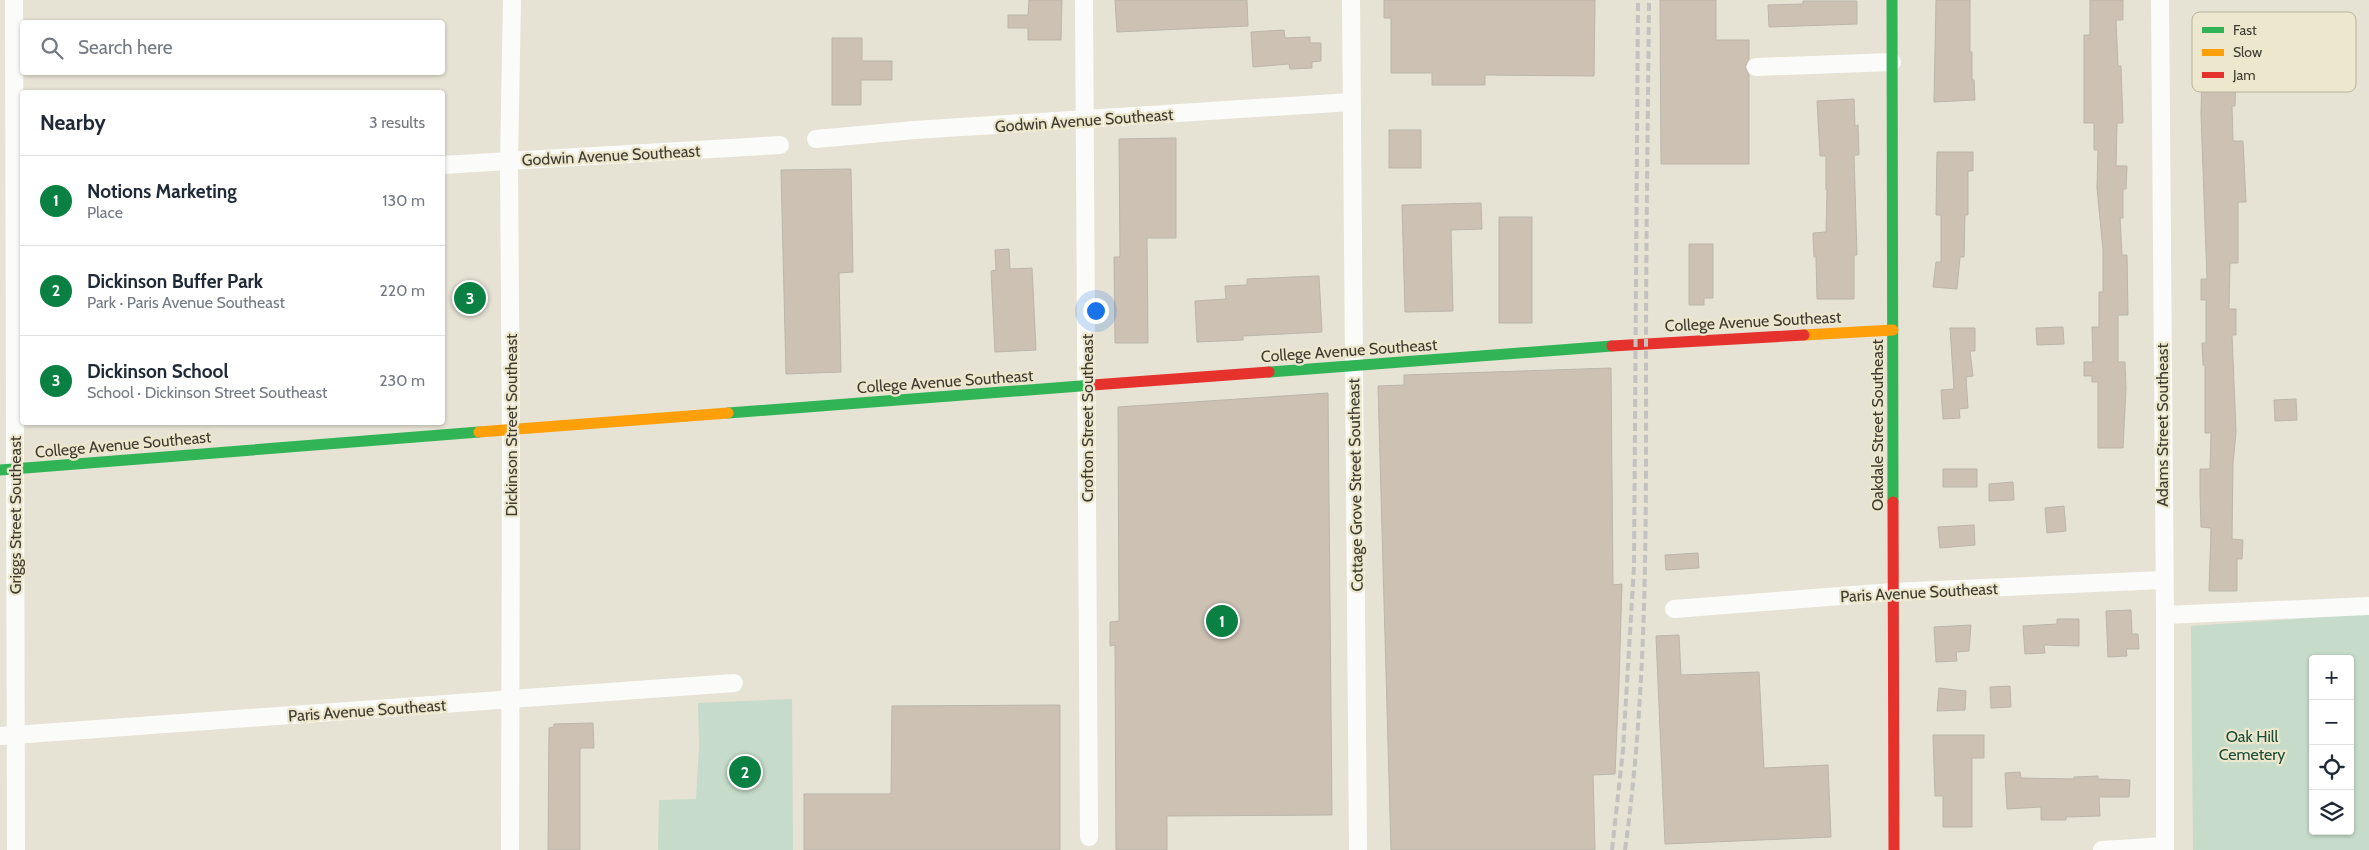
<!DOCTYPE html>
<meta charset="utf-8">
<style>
body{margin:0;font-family:Cabin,sans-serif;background:#f6f6f7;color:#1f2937}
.controls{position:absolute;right:15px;bottom:15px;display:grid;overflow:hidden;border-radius:5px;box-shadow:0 1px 4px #0004}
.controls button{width:45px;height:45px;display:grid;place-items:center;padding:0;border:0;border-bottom:1px solid #e0e1e3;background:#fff;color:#1f2937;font:25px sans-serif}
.you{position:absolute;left:1095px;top:310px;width:18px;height:18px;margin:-12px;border:4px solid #fff;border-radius:50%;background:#1a73e8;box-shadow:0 0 0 8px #1a73e833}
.badge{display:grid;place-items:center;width:32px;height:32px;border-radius:50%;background:#0b8043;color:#fff;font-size:16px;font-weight:700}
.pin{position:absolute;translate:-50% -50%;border:2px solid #fff;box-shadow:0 1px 5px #0006}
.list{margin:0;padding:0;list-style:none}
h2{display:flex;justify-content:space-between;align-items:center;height:65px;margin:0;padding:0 20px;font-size:21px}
h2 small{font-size:16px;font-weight:400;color:#747a83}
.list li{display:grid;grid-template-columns:32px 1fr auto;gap:15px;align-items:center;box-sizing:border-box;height:90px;padding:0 20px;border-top:1px solid #e0e1e3}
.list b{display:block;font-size:19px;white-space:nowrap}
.list p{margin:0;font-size:16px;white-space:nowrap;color:#747a83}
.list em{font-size:16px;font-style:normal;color:#747a83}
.icon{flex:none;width:28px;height:28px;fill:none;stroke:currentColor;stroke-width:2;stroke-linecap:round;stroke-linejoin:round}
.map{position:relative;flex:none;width:2369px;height:850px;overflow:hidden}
.search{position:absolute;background:#fff;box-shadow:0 1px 4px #0004;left:20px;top:20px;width:425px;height:55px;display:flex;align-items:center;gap:12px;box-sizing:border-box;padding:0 18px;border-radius:5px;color:#747a83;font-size:19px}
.panel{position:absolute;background:#fff;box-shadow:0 1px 4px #0004;left:20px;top:90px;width:425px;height:335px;border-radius:5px}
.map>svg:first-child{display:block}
</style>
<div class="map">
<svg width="2369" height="850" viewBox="0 0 2369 850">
<rect width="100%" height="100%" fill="#e6e2d4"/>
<!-- green -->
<g fill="#c6dbc9" fill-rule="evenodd">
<path d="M2369,614v236h-176l-2,-224zM2313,659h37v172h-37z"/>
<path d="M792,699l1,151h-135l1,-50 37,-1 3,-53 -1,-43z"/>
</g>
<!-- building -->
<g fill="#cdc1b3" stroke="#bbb5ab">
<path d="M1029,0h33l-1,40h-33v-12h-20v-13h20z"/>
<path d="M1115,0h132l1,26 -131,6z"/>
<path d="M1384,0h211l-1,76 -109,-1v10h-53v-12h-41v-55h-7z"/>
<path d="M1660,0h56v40h33v19l-4,8 4,8v89h-88z"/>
<path d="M1936,0h34v52h2v28h2l1,20 -41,2z"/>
<path d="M2090,0h33v20h-7l2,46h3l2,57h-6l-1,43h11l-1,23h-3v29h-3l2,37h5l1,60h-10v47h7l1,26 -3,60h-25v-66h-6v-6h-8v-14h9l-1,-35h7v-35h4v-42l-6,-62 1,-38h-4v-27h-10v-88h6z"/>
<path d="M1803,1h54v23l-88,3 -1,-22 35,-1z"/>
<path d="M1284,30l1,8 25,-1v6h11v18l-9,1v6l-22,1 -1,-5 -36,3 -2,-35z"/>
<path d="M832,38h30v23h30v19h-31v25h-29z"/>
<path d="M2257,44l1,19 -22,1 -1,42h-3l1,35h10l3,61h-8v61h-8l-1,46h7v26h-4l4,97 -3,31 -1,76 11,1 -1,19h-5v32h-28l2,-63 -10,-1 -1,-34v-24h10l1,-36h-6v-68h-2l-1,-22h4v-43h-5v-21h6l-6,-165 1,-48h-3l-1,-19z"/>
<path d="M1854,99l1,27 3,-1 1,30h-5l3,100h-3v44h-37l-1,-42h-2l-1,-24 13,-1 1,-42h-1v-34h-6l-3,-55z"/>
<rect x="1389" y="130" width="32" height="38"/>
<path d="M1176,138v100h-29l1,105h-33l-1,-86h6l-1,-118z"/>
<path d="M1937,152h36v19h-5v44h-3l-1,42h-4l-3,32 -24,-2 3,-25h5v-47h-5z"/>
<path d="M851,169l2,103 -14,1 2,99 -55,2 -5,-204z"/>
<path d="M1481,203l1,26 -31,1 2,81 -48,1 -3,-107z"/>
<rect x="1499" y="217" width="33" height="106"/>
<path d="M1689,244h24v54h-9v7h-15z"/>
<path d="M1009,249l1,20 22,-1 4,82 -41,2 -4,-81 5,-1 -1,-20z"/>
<path d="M1319,276l3,56 -79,4v4l-46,2 -2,-41 31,-2 -1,-13 22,-1v-6z"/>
<path d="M2063,327l1,17 -27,1 -1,-17z"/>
<path d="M1950,328h25v23h-5l3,25 -7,1 2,31 -9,1 1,9 -17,1 -2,-29 13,-1z"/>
<path d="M1611,368l2,217 9,-1 -3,97 -4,93 -22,1 2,75h-204l-13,-464 26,-1v-10z"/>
<path d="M1328,393l4,422 -165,1v34h-51l-1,-205 -5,1v-24l9,-1 -1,-214z"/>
<path d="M2296,399l1,21 -22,1 -1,-21z"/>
<rect x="1943" y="469" width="34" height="18"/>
<path d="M2013,482l1,18 -25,1v-17z"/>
<path d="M2064,506l2,25 -19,2 -2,-25z"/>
<path d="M1974,525l1,20 -35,3 -2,-21z"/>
<path d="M1698,553l1,15 -33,2 -1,-15z"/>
<path d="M2131,610l1,24h6l1,15h-13l1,7 -19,1 -2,-46z"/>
<path d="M2057,619h22v27l-35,-1 1,8 -20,1 -2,-28 34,-2z"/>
<path d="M1971,625l-2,26 -13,1 1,9 -21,1 -2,-35z"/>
<path d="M1679,635l2,40 78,-3 5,96 64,-3 3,72 -166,7 -9,-208z"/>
<path d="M2010,686l1,21 -20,1 -1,-21z"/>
<path d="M1939,688l27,3 -1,19 -28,1z"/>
<path d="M1060,705v145h-256v-56h87l1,-88z"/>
<path d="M593,723l1,25h-14v102h-32l1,-122 5,-1v-3z"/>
<path d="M1933,735h51v23h-12v69h-29v-31h-8z"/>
<path d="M2020,772l1,6 53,1v-2l24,-1v3l32,1 -1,17h-30l1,19 -34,1v3h-25v-13l-34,2 -2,-36z"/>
</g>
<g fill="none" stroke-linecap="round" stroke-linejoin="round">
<!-- street -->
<g stroke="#fbfbf9" stroke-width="18">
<path d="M14,0l2,850"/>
<path d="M1084,0l5,837"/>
<path d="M1351,0l7,850"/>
<path d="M2160,0l5,615v235"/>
<path d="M1756,67l136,-5"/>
<path d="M816,139l99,-9 436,-28"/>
<path d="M442,165l338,-20"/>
<path d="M1674,609l218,-17 271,-12"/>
<path d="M2165,615l204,-9"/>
<path d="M0,736l734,-53"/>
<path d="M510,850l1,-399 -2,-290 3,-161"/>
<path d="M2102,850l63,-4"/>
</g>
<!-- fast -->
<g stroke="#30b455" stroke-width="11">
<path d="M1892,0l1,502"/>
<path d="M1269,372l343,-26"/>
<path d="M728,413l365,-28"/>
<path d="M0,470l479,-38"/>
</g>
<!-- slow -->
<g stroke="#ff9f0a" stroke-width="11">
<path d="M1804,335l89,-5"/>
<path d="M479,432l249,-19"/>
</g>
<!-- jam -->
<g stroke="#e5322d" stroke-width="11">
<path d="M1612,346l192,-11"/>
<path d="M1093,385l176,-13"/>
<path d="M1893,502l1,348"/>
</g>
<!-- rail -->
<g stroke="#c3c2be" stroke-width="4" stroke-dasharray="8 4" stroke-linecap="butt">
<path d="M1612,850l11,-100 11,-184 4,-566"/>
<path d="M1625,850c23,-165 21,-333 21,-499 0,-117 2,-234 3,-351"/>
</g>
</g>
<g text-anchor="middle" stroke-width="4.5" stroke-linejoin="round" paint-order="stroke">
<!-- street labels -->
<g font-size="16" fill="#3e3b31" stroke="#ede7cd">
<text transform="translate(1084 120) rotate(-4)" y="6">Godwin Avenue Southeast</text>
<text transform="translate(611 155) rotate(-3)" y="6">Godwin Avenue Southeast</text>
<text transform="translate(1753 321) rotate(-3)" y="6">College Avenue Southeast</text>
<text transform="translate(1349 350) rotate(-4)" y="6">College Avenue Southeast</text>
<text transform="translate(945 381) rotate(-4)" y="6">College Avenue Southeast</text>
<text transform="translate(1087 418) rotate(-90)" y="6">Crofton Street Southeast</text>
<text transform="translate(511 425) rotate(-90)" y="6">Dickinson Street Southeast</text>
<text transform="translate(1877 425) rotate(-90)" y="6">Oakdale Street Southeast</text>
<text transform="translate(2162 425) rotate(-90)" y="6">Adams Street Southeast</text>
<text transform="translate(123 444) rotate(-5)" y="6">College Avenue Southeast</text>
<text transform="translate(1355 485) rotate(-91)" y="6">Cottage Grove Street Southeast</text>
<text transform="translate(15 515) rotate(-90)" y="6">Griggs Street Southeast</text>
<text transform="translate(1919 592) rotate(-3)" y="6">Paris Avenue Southeast</text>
<text transform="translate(367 710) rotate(-4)" y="6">Paris Avenue Southeast</text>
</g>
<!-- park labels -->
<g font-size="16" fill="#194d37" stroke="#ede7cd">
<text x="2252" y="742">Oak Hill<tspan x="2252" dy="18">Cemetery</tspan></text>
</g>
</g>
<!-- legend -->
<rect x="2192" y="12" width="164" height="80" rx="8" fill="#ede7cd" stroke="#b8b39e" stroke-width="1"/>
<rect x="2202" y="27" width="22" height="6" fill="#30b455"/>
<rect x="2202" y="49" width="22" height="7" fill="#ff9f0a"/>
<rect x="2202" y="72" width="22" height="6" fill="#e5322d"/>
<g font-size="14" fill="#3e3b31">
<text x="2233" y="35">Fast</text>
<text x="2233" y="57">Slow</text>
<text x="2233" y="80">Jam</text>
</g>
</svg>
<div class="controls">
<button>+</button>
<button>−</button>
<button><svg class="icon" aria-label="locate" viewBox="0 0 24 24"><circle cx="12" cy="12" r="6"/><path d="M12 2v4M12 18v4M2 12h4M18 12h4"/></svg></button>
<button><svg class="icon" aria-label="layers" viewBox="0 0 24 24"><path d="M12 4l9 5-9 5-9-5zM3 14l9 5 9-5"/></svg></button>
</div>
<div class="you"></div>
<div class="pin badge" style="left:1222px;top:621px">1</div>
<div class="pin badge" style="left:745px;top:772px">2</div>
<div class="pin badge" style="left:470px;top:298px">3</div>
<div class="search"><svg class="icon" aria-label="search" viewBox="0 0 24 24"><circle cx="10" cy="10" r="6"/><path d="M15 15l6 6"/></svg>Search here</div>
<section class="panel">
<h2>Nearby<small>3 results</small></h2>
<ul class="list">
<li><span class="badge">1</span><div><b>Notions Marketing</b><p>Place</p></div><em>130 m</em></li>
<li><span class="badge">2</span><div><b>Dickinson Buffer Park</b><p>Park · Paris Avenue Southeast</p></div><em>220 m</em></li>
<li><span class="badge">3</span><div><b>Dickinson School</b><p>School · Dickinson Street Southeast</p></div><em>230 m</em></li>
</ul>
</section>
</div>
